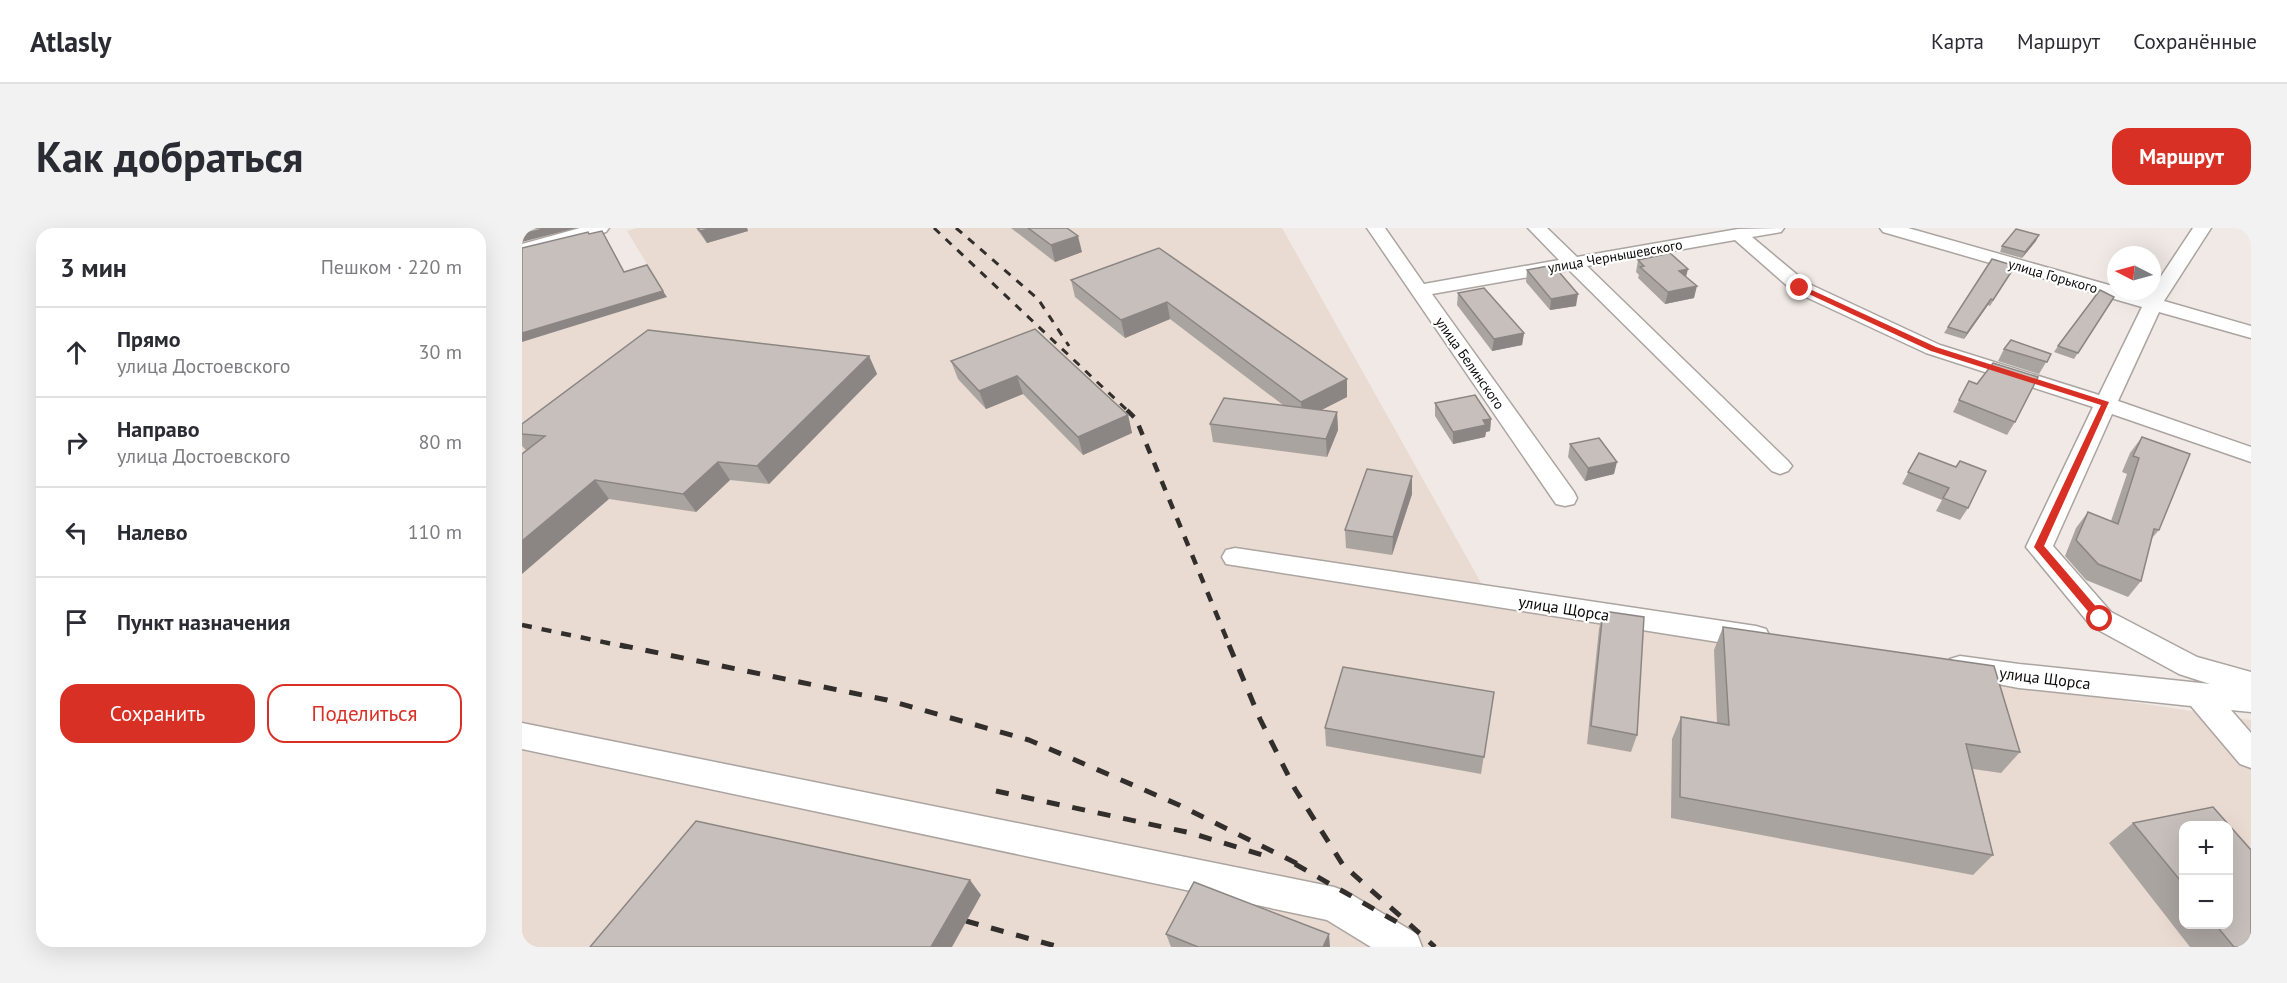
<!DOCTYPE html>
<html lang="ru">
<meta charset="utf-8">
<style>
body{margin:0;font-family:"PT Sans",sans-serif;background:#f2f2f3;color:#2b2b33}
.controls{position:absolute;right:18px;bottom:18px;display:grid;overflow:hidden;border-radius:12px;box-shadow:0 6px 24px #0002}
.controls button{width:54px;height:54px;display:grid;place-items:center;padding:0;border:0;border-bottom:2px solid #e1e1e2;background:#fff;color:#2b2b33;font:30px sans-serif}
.compass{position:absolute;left:1585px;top:18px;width:54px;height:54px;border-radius:50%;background:#fff;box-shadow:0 6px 24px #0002;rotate:276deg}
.stop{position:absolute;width:18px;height:18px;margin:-14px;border:4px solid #d93025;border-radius:50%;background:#fff}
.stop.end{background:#d93025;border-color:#fff;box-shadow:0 2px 6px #0008}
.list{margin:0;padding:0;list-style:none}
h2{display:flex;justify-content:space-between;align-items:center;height:78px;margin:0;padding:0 24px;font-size:26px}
h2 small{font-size:20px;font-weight:400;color:#7c7c81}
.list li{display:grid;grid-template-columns:39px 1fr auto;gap:18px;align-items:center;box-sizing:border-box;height:90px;padding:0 24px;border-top:2px solid #e1e1e2}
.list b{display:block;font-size:22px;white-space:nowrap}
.list p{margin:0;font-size:20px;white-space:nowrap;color:#7c7c81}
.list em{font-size:20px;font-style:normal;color:#7c7c81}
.actions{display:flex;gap:12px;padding:18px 24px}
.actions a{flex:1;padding:14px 0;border:2px solid #d93025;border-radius:18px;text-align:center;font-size:21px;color:#d93025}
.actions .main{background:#d93025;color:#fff}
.icon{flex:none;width:33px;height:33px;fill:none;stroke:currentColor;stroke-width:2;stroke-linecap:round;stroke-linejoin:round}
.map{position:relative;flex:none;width:1729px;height:719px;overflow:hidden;border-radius:18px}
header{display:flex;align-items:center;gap:36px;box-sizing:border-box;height:84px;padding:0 30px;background:#fff;border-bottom:2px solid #e1e1e2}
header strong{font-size:28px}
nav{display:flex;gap:33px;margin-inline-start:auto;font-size:21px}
.intro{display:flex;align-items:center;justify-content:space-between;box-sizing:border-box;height:144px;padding:0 36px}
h1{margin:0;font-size:42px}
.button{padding:15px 27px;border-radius:18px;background:#d93025;color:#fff;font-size:21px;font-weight:700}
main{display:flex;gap:36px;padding:0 36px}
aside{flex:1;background:#fff;border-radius:18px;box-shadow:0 6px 24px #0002}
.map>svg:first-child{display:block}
</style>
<header>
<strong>Atlasly</strong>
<nav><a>Карта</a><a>Маршрут</a><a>Сохранённые</a></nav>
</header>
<div class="intro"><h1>Как добраться</h1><a class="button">Маршрут</a></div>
<main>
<aside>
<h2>3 мин<small>Пешком · 220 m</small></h2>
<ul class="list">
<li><svg class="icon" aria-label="ahead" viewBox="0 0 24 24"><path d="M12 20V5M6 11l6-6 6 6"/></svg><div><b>Прямо</b><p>улица Достоевского</p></div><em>30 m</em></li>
<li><svg class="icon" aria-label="right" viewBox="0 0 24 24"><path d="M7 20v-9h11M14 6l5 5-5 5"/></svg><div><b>Направо</b><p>улица Достоевского</p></div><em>80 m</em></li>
<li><svg class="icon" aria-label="left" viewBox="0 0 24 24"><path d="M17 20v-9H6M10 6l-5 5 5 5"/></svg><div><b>Налево</b></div><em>110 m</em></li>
<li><svg class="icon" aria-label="arrive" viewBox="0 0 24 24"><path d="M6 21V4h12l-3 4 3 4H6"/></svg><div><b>Пункт назначения</b></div></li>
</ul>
<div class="actions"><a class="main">Сохранить</a><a>Поделиться</a></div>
</aside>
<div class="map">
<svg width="1729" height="719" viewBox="0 0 1729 719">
<rect width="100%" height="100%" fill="#f0e9e5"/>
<!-- built -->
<path fill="#e9dad2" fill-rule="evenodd" d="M115,0h645l212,378 757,114v227h-1729v-605l145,-45 -40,-66zM1662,598h44v98h-44z"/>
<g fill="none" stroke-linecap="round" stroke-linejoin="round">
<!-- minor casing -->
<g stroke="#aba4a1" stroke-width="3">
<g id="minor">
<path d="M58,0h29l-3,4 -84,22v-10z"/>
<path d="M845,0h18l39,56 135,-24 -31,-32h19l30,29 161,-28 46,-1 -3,4 -29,5 55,46 133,62 159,50 43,-88 -259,-75 -3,-4h28l208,59v4h13l19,5 45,-68h18l-47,73 87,25v12l-92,-26 -41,89 133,46v15l-139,-48 -59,132 58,66 86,45 54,15v40l-20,-2 20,23v35l-11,-4 -49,-58 -172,-18 -69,-13 -5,-8 5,-8 10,-3 59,8 191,20 -31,-10 -88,-48 -65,-79 67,-140 -167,-54 -133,-62 -58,-51 -148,26 201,195 4,5 -4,5 -8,3 -8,-3 -203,-201 -137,24 142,198 3,6 -3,6 -9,2 -9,-2z"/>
<path d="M713,320l521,78 10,3 4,8 -4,8 -10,3 -530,-84 -4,-7 4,-7z"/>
<path d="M0,495l812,164 13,5 70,42 5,13h-51l-44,-27 -805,-171z"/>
</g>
</g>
<!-- minor -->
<use href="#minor" fill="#fff" fill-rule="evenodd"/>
<!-- rail-far2 -->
<g stroke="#312e2c" stroke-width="3" stroke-dasharray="8 8" stroke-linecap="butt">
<path d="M412,0l195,184"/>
<path d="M434,0l82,71 31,47"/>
</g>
<!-- rail-far1 -->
<g stroke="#312e2c" stroke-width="4.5" stroke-dasharray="10 10" stroke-linecap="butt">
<path d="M605,182l9,9 94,228"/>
<path d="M0,397l105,22"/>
</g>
<!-- rail -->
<g stroke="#312e2c" stroke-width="5" stroke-dasharray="13 13" stroke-linecap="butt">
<path d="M98,417l267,55 142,40 150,65 123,61"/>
<path d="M707,417l31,74 35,70 48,76 92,82"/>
<path d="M474,563l195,42 78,24"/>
<path d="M773,636l107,61"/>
<path d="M444,693l93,26"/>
</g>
</g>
<!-- wall -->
<g fill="#aaa4a1" fill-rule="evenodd">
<path d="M174,0h51l1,3 -41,12z"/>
<path d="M489,0h56l15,24 -27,10z"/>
<path d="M1514,13l-14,17 -22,-6 2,-6z"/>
<path d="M637,20l188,149 -26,13 16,2 1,18 -11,27 -114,-15 -3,-18 73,-19 -113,-86 -45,19 -50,-41 -4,-17z"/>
<path d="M1116,32l48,17 8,21 -29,6 -27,-26 1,-3 -3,-3z"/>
<path d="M1005,42l49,36 -26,4 -24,-28z"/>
<path d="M1490,44l-22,34 -2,-1 -24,34 -20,-6 4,-6z"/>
<path d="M936,65l66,40 -2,12 -30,6 -35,-46z"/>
<path d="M1592,69l-40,62 -20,-7 4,-6z"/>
<path d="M513,101l93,86 4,18 -49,22 -60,-61 -37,15 -28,-30 -7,-18z"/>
<path d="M1482,121l47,5 -12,20 -41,-13z"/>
<path d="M347,128l8,18 -108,110 -39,-4 -34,32 -87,-13 -83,-49 -4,-4v-22z"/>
<path d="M1447,153l46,41 -8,13 -54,-23z"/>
<path d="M913,175l56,16 -1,12 -4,1 -1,5 -32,7 -18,-28z"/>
<path d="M1620,209l17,93 -7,8 -11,43 -13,16 -42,-17 -21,-24 11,-28 12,-16 23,9 16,-47 -5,-2 8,-19z"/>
<path d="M1048,216l44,30 -29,7 -17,-24z"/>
<path d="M1397,225l49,55 -8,12 -24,-9 6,-11 -40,-16z"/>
<path d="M890,266l-20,61 -46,-7 -1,-18z"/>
<path d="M1081,383l34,124 -6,17 -44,-8 12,-115z"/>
<path d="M1201,399l297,125 -19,21 -28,-4 20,86 -20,20 -302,-57 1,-79 9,-22 36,6 -3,-73z"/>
<path d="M972,464l-13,82 -155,-28 -1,-18z"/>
<path d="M1691,579l38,43v97h-61l-81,-104 24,-20zM1662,597h45v99h-45z"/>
<path d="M644,706l164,13h-159z"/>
</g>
<!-- shaded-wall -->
<g fill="#8b8683">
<path d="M26,0h28l-54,14v-8z"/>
<path d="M191,0h34l1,3 -41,12 -7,-12z"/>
<path d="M1517,7l-3,6 -14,17 3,-6z"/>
<path d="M556,8l4,16 -27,10 -4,-17z"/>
<path d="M1166,41l-3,12 -6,-10z"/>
<path d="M1175,58l-3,12 -29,6 3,-12z"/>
<path d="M141,63l4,6 -145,45v-9z"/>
<path d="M1056,66l-2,12 -26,4 1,-11z"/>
<path d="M1469,71l-3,6 -24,34 3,-6z"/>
<path d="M645,74l3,17 -45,19 -4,-18z"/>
<path d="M1002,105l-2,12 -30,6 2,-12z"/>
<path d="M347,128l8,18 -108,110 -12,-18z"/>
<path d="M495,148l6,18 -37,15 -7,-18z"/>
<path d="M825,151v18l-45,23 -1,-18z"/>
<path d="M815,184l1,18 -11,27 -1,-18z"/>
<path d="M606,187l4,18 -49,22 -5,-18z"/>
<path d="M969,191l-1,12 -4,1 -1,5 -32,7v-12l30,-12z"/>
<path d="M196,234l12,18 -34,32 -13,-18z"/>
<path d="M1095,234l-3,12 -29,7 3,-13z"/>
<path d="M890,248v18l-20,61 1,-18z"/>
<path d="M73,252l14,19 -87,75v-33z"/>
<path d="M448,652l11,15 -29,52h-21z"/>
<path d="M807,706l1,13h-7z"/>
</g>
<!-- building -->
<g fill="#c6bfbb" stroke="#8b8683" stroke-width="1.5">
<path d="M0,0h26l-26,6z"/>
<path d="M176,0h15l-13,3z"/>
<path d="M506,0h39l11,8 -27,9z"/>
<path d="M1494,1l23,6 -14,17 -23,-6z"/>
<path d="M80,3l22,41 23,-7 16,26 -141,42v-85l66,-16 1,2z"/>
<path d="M637,20l188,131 -46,23 -134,-100 -46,18 -50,-40z"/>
<path d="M1148,25l18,16 -9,2 18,15 -29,6 -28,-25 4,-1 -6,-6z"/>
<path d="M1470,31l23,7 -22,34 -2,-1 -24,34 -19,-6z"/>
<path d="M1031,37l25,29 -27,5 -24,-29z"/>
<path d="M962,60l40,45 -30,6 -36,-46z"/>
<path d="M1578,62l14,7 -36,56 -20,-7z"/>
<path d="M513,101l93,86 -50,22 -61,-61 -38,15 -28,-30z"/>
<path d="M126,102l221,26 -112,110 -39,-4 -35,32 -88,-14 -73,61v-87l23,-18 -23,-2v-10z"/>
<path d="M1489,112l40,14 -4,8 -43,-13z"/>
<path d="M1471,135l45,14 -23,45 -56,-22 10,-19 8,3z"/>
<path d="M953,167l16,24 -8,1 3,5 -33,7 -18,-29z"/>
<path d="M702,170l113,14 -11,27 -116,-15z"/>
<path d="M1620,209l48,17 -31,76 -5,-1 -13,52 -43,-17 -22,-24 12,-28 30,12 21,-66 -6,-2z"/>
<path d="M1077,210l18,24 -29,6 -18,-24z"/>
<path d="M1397,225l37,14 4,-6 26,10 -18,37 -25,-10 6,-10 -41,-16z"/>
<path d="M845,241l45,7 -19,61 -48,-7z"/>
<path d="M1081,383l41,6 -7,118 -46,-9z"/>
<path d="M1201,399l271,39 26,86 -54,-8 27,111 -313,-58 1,-80 48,8z"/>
<path d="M821,439l151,25 -10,65 -159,-29z"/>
<path d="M1691,579l38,43v97h-17l-19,-23h14v-99h-45v60l-51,-62z"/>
<path d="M174,593l274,59 -39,67h-341z"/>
<path d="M672,654l135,52 -6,13h-125l-32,-13z"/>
</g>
<!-- route -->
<path fill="#d93025" d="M1276,58h5l133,61 173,55 -65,144 60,70v6h-7l-63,-75 67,-142 -170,-54 -133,-62z"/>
<g text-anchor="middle" stroke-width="4.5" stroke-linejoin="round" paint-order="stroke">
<!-- far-street labels -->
<g font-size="14" fill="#0d0b0a" stroke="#fff">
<text transform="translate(1093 28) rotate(-10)" y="5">улица Чернышевского</text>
<text transform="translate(1531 48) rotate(16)" y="5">улица Горького</text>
<text transform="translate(948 135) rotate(55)" y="5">улица Белинского</text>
</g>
<!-- street labels -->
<g font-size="16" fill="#0d0b0a" stroke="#fff">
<text transform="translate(1042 380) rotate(9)" y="6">улица Щорса</text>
<text transform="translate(1523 450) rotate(7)" y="6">улица Щорса</text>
</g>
</g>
</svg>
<div class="controls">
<button>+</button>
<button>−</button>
</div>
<svg class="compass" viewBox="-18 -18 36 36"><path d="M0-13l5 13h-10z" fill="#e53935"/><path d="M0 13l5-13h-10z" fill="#7c7c81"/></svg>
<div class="stop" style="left:1578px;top:391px"></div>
<div class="stop end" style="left:1278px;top:60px"></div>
</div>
</main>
